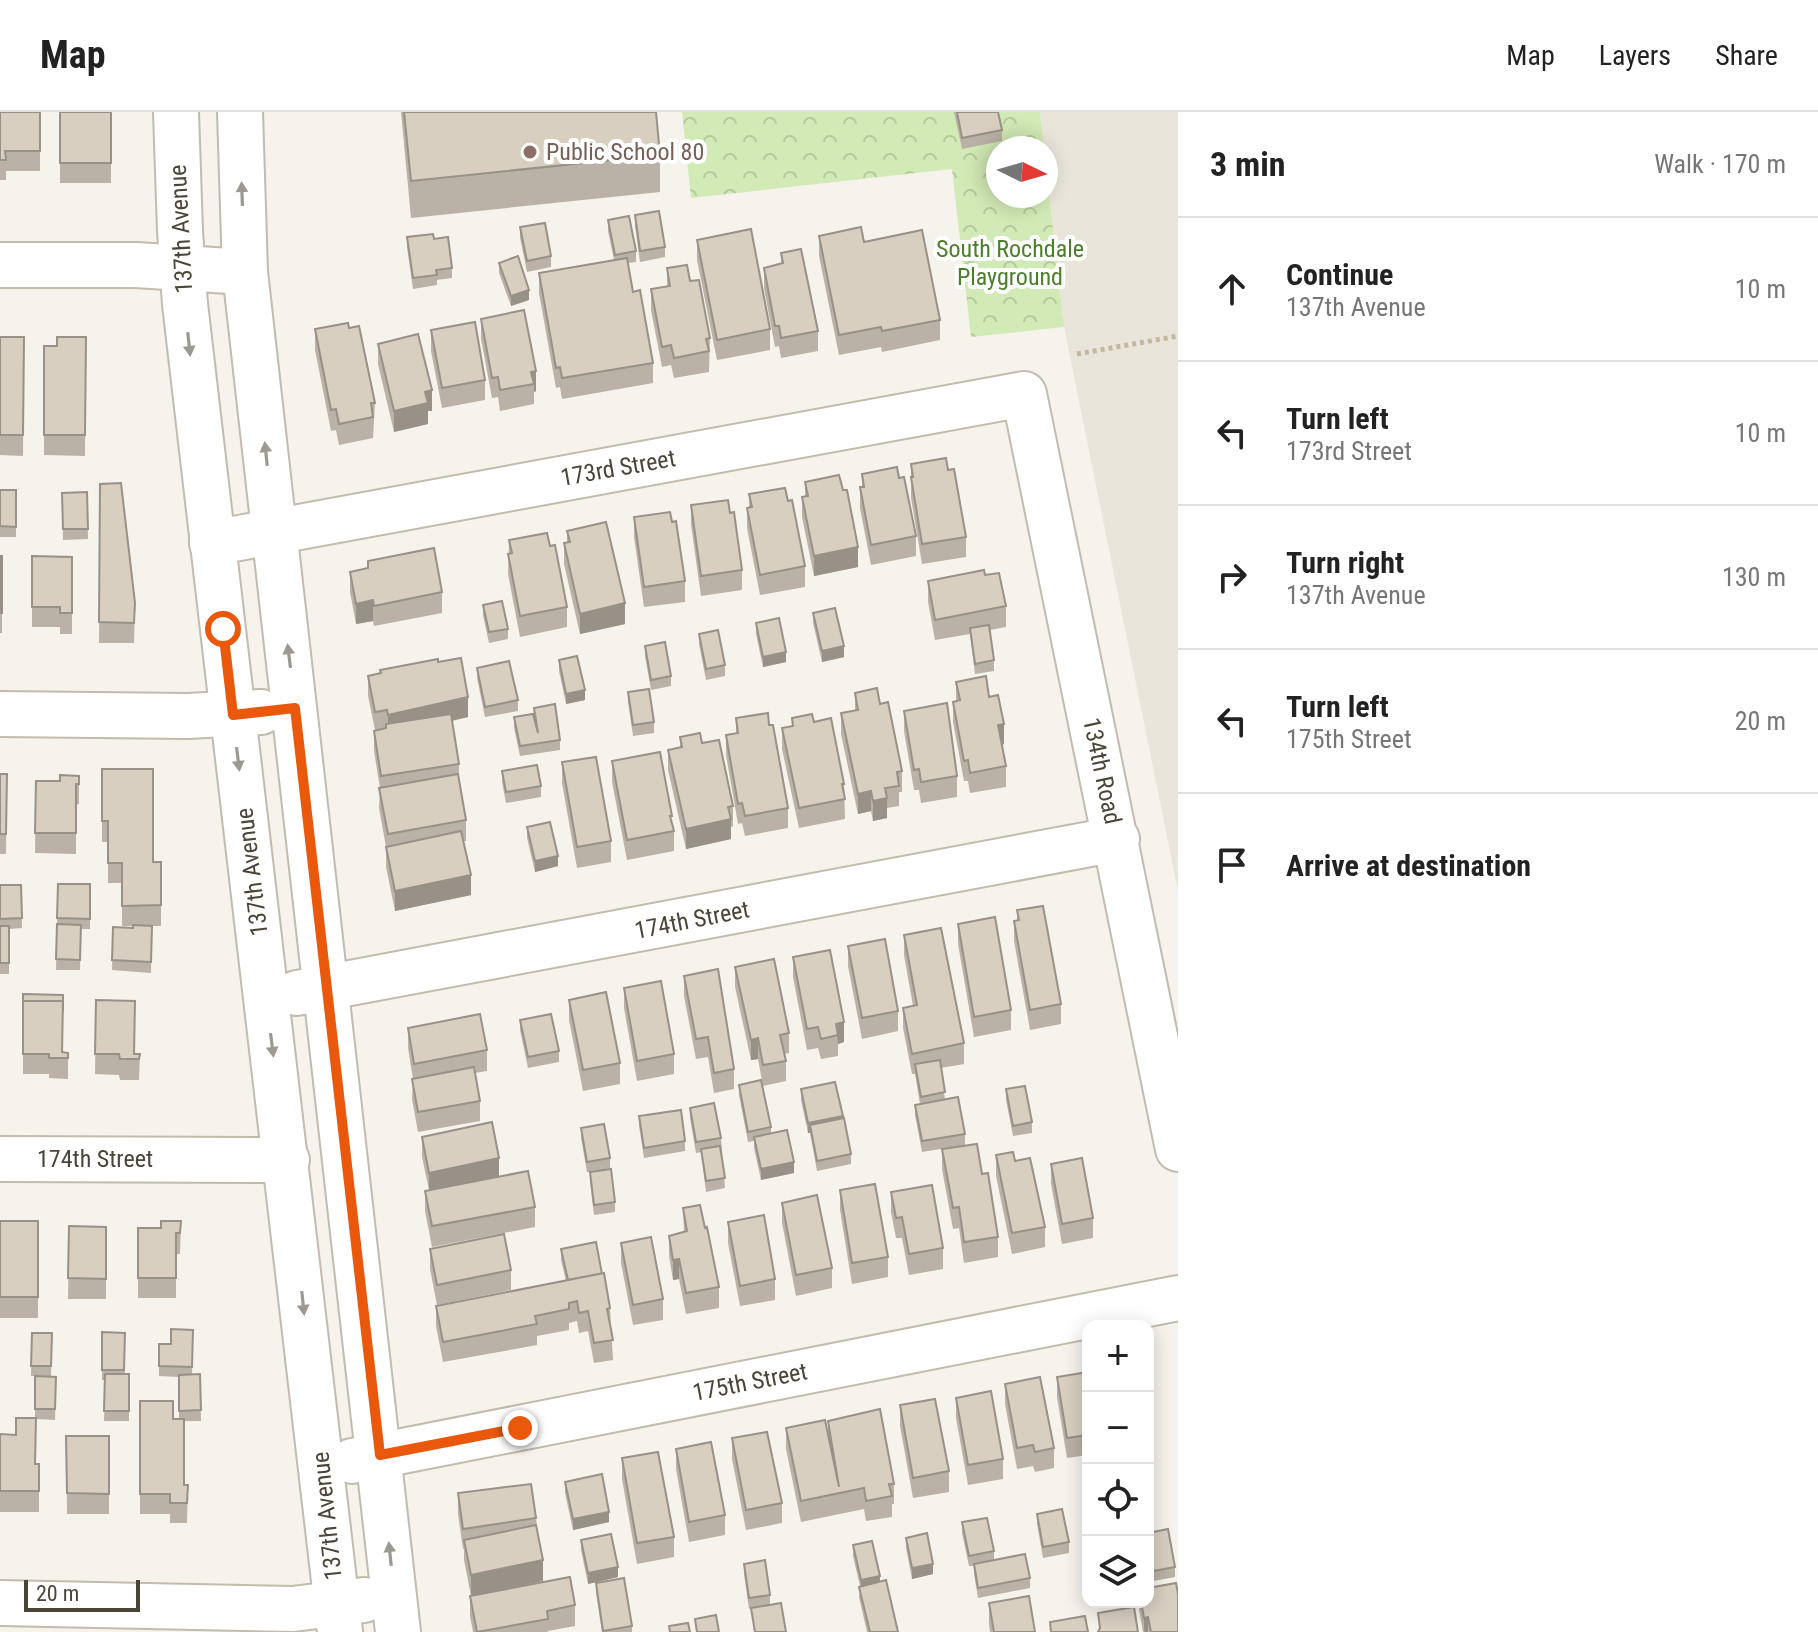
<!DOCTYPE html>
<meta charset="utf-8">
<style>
body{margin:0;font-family:"Roboto Condensed",sans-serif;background:#f2f2f2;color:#222}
.controls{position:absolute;right:24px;bottom:24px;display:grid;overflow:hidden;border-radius:16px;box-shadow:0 4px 20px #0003}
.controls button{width:72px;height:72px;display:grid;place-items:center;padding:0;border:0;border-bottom:2px solid #e0e0e0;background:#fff;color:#222;font:40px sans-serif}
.compass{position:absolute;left:986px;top:24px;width:72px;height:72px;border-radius:50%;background:#fff;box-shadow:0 4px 20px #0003;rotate:95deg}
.scale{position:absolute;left:24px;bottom:20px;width:116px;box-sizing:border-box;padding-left:8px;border:4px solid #4b4439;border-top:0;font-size:22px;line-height:28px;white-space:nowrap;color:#4b4439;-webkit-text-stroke:6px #fff;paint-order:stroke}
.stop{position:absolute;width:24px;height:24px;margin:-18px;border:6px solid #ea580c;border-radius:50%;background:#fff}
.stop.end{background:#ea580c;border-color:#fff;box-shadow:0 2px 8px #0008}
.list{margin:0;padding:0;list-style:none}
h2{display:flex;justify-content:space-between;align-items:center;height:104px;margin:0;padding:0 32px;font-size:34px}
h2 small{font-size:26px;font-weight:400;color:#767676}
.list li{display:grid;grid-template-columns:52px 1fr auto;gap:24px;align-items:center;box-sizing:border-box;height:144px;padding:0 32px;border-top:2px solid #e0e0e0}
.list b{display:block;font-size:30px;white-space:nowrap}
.list p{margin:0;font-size:26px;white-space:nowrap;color:#767676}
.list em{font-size:26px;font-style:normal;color:#767676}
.icon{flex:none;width:44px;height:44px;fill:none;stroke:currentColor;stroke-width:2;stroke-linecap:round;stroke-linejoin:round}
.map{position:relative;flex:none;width:1178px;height:1520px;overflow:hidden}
header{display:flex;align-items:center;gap:48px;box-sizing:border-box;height:112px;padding:0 40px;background:#fff;border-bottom:2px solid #e0e0e0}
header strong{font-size:38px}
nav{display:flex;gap:44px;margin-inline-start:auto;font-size:28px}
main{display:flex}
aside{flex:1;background:#fff}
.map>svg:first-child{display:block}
</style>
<header>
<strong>Map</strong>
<nav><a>Map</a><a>Layers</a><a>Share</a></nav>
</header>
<main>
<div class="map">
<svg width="1178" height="1520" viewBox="0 0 1178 1520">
<defs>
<pattern id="park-crowns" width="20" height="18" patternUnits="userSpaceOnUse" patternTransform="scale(2)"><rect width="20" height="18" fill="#d2eab5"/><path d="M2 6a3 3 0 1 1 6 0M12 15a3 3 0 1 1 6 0" fill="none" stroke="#b6ca9c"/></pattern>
</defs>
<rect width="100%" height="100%" fill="#f6f3ec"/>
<!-- residential -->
<path fill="#eae5da" d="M1040,0h138v779l-114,-564z"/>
<!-- park -->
<path fill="url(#park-crowns)" d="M682,0h358l4,36h-46v48h48v-31l18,162 -93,10 -19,-168 -261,29z"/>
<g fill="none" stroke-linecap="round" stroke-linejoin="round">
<!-- minor casing -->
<g stroke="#c2bbae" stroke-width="48">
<g id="minor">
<path d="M176,0l4,119 5,73 155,1328"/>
<path d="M240,0l5,160 153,1360"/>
<path d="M0,153h136l109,7"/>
<path d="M212,431l812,-149 154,755"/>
<path d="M0,602l188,2 73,-4"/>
<path d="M297,881l820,-154"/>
<path d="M0,1047l287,1"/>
<path d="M352,1349l826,-163"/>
<path d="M0,1491l293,6 71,-9"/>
</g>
</g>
<!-- path -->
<path stroke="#c4b79f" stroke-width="5" stroke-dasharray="4 4" stroke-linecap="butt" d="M1077,242l101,-18"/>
<!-- minor -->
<use href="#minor" stroke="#fff" stroke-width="44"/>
</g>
<!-- wall -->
<g fill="#bab2a6">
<path d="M0,0h40v59h-34v9h-6z"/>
<rect x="60" y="0" width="51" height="71"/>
<path d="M401,0h255l4,43v37l-249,26z"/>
<path d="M954,0h44l4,18v11l-40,8z"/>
<path d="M635,103l30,32v10l-25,5 -5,-36z"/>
<path d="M608,108l28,31v11l-8,1 5,29 20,71v20l-91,16 -2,-12 -4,1 -17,-95v-20l75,-13 -6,-29z"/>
<path d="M520,115l31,29v11l-24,5 -7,-34z"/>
<path d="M819,124l45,6 76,78v20l-58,12 -1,-5 -42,8 -20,-99z"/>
<path d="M407,125l27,2 18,29v10l-15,2v5l-24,4 -6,-42z"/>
<path d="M697,128l73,89v21l-53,10 -20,-100z"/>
<path d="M781,141l37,78v20l-37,7 -2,-12 -4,1 -11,-59v-20l17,-4z"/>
<path d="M499,151l30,37 -18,6 -12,-33z"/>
<path d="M667,156l23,13 20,57 -1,34 -35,6 -3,-13 -9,2 -11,-57v-21l16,-3z"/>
<path d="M524,198l12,81 -2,1v12l-34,7 -2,-14 -6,1 -11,-59v-20z"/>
<path d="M349,216l26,75 -2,35 -34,7 -3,-15 -5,1 -16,-81v-21z"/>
<path d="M431,218l54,50v20l-43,8 -11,-57z"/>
<path d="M0,225h24l-1,119 -23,-1z"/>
<path d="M86,225l-1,119 -41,-1v-109h13z"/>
<path d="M378,232l54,67h-4v13l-34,8 -16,-68z"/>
<path d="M911,352l37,6 18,67v20l-44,7 -11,-66z"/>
<path d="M862,362l37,4 17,58v20l-45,9 -11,-57v-21h2z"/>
<path d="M805,370l53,85 -44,9 -12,-59v-20l3,-1z"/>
<path d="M100,372l35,119 -1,40h-35z"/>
<rect x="0" y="378" width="16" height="47"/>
<path d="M87,380l1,47 -25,1 -1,-47z"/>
<path d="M749,382l39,7 17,65v21l-45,8 -13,-67v-20l2,-1z"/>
<path d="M691,393l51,65v20l-41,6 -10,-71z"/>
<path d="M634,405l51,64v21l-41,5 -10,-70z"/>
<path d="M567,419l58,93 -45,10 -16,-70v-21l3,-1z"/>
<path d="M509,428l41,6 17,61v20l-47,10 -12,-63z"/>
<rect x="0" y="444" width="2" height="77"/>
<path d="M32,444l40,1v77h-12v-7h-28z"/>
<path d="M368,449l74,31v21l-68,13 -1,-5 -17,3 -6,-32v-20l18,-4z"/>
<path d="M985,463l21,31v21l-16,3 4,30v11l-19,3 -5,-40 -35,6 -7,-38v-21z"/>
<path d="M483,493l25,24v10l-19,4 -6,-28z"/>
<path d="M813,501l31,44 -22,5 -9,-39z"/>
<path d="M756,511l30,39 -23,5 -7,-33z"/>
<path d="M699,522l26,31v11l-19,4 -7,-36z"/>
<path d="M645,534l26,30v10l-20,4 -6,-34z"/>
<path d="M559,548l26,40 -19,4 -7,-33z"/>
<path d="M438,550l30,55 -16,4 7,43v16l7,40v21h-2l7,54 -76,16 -9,-44v-20l-7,-39 1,-20 -6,-37v-20l1,-1 -7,-34v-20z"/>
<path d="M477,556l41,32v11l-33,6 -8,-39z"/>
<path d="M956,570l33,15 15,47 -2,1 4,21v21l-36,6 -2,-12h-4l-11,-59v-20l3,-1z"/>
<path d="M628,580l26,30v11l-21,3 -5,-34z"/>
<path d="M855,581l25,11 22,67v21h-3v14l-12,2v10l-14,3 -2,-10 -13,3 -17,-80v-21l14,-3z"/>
<path d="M534,596l26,32v10l-40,6 -6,-28v-11l20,2z"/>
<path d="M904,599l53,65v21l-36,6 -2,-13h-5l-10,-59z"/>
<path d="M736,606l33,7 19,83v20l-43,8 -3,-13 -4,1 -12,-69v-20l10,-2z"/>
<path d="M792,606l22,4 30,62 1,35 -46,9 -17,-79v-21l10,-2z"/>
<path d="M680,625l22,6 31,63v20l-2,1v12l-45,10 -18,-79v-20l12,-2z"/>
<path d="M612,649l60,64 2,6v20l-47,9 -15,-78z"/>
<path d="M562,650l49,79v21l-34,6 -15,-85z"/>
<path d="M102,657l51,93h8v64h-13h4l-1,47 -39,-3 1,-43 20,1v-2h-11v-43h-14v-41h-6z"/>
<path d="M502,659l39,15v11l-35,6 -4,-21z"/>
<path d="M0,662h7l-1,80h-6z"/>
<path d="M79,664v28l-3,1v49l-41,-1 1,-72h24z"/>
<path d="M527,715l31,39 -23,6 -8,-34z"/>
<path d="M58,772h32v45h-9l-1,41h-24z"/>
<path d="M0,773h21l1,43 -13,1v45h-9z"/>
<path d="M1017,798l44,94v20l-31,6 -16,-89v-20l3,-1z"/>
<path d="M958,812l53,86v20l-37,7 -16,-93z"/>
<path d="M904,823l60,108v21l-23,4 4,32 20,34v11l-43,7 -7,-37v-10l5,-1 -5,-30h-3l-9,-46v-20l10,-2 -9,-51z"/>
<path d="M848,834l50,65v20l-36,8 -14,-73z"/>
<path d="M793,845l51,85 -6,2v12l-17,3 -3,-11 -11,2 -14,-73z"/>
<path d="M735,855l54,66v20l-5,1 2,7v20l-23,5 -5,-27 -7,1 -16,-73z"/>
<path d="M684,864l50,93v20l-20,4 -6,-36 -12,2 -12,-63z"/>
<path d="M624,876l50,66v20l-37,7 -13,-73z"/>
<path d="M23,882l40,58 5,1v26l-19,-1v-4h-26z"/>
<path d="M96,888l39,54h5l-1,26h-19l-1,-5 -24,-1z"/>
<path d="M569,888l51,63v21l-37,7 -14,-71z"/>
<path d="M520,908l39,31v11l-31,6 -8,-38z"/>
<path d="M408,916l79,22v21l-12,2 5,28v20l-62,11 -6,-33 1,-20 -5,-31z"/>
<path d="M739,973l32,42v7l23,39 -33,7 -7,-32v-7l-6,1 -9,-47z"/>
<path d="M801,977l42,29 8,36v10l-34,7 -7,-38h-2l-7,-33z"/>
<path d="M1006,977l26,33v11l-19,3 -7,-36z"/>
<path d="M690,996l31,30 4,50 -19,4 -5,-40 -5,1 -6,-35z"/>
<path d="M639,1004l46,25v10l-41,7 -5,-32z"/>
<path d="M581,1016l29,30v10l-14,3 19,31v10l-21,3 -4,-33v-10h-3l-6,-34z"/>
<path d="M422,1025l77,40 36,30v20l-103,20 -7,-36v-20l4,-1 -7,-33z"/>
<path d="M942,1037l40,25 16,63v20l-34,6 -5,-35 -6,1 -11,-60z"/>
<path d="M996,1043l19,6 30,66v20l-33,7 -16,-78z"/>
<path d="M1051,1052l42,54v20l-31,6 -11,-60z"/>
<path d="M840,1078l48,67v20l-36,7 -12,-74z"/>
<path d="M891,1080l52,56v21l-34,6 -7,-37h-6l-5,-26z"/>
<path d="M782,1091l50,65v20l-36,8 -14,-73z"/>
<path d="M683,1096l22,20 14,59v21l-33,6 -7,-35 -6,1 -4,-24v-20l15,-4z"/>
<rect x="0" y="1109" width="38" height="97"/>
<path d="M181,1109l-1,33h-4v44h-38v-70h23z"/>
<path d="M728,1110l47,57v21l-35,6 -12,-63z"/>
<path d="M69,1114l37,1v72h-38z"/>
<path d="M621,1131l42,56v21l-30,5 -12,-62z"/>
<path d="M430,1137l81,21v20l-74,15 -7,-36z"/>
<path d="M561,1137l49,59 3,52 -19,3 -6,-32 -9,2 -2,-12 -8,2v7l-32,6v9l-94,17 -7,-36v-20l130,-25 -5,-21z"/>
<path d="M193,1218l-1,45 8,-1 1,47h-17v64h4l-1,38h-17v-9h-30v-113l33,18h6v-42l-20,-1v-32h12z"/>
<path d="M102,1220l23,1v41h4v47h-25l1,-41h-3z"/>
<path d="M32,1221h20l-1,43h-20z"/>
<path d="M1088,1260v83l-21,3 -10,-61v-20z"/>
<path d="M35,1264l21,1 -1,43 -19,-1v45h3v48h-39v-78l16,1 19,-17z"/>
<path d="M1005,1272l49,64v20l-19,4 -2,-6 -16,3 -12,-65z"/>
<path d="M956,1286l47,61v20l-35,6 -12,-67z"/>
<path d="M900,1293l49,66v21l-36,6 -13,-72z"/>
<path d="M828,1309l66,63v20h-2v13l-26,4 -2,-12 -63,13 -15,-73v-21l42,8z"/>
<path d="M66,1324h43v78h-42z"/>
<path d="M732,1326l50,65v20l-36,7 -14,-71z"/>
<path d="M676,1337l49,66v20l-36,7 -13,-73z"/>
<path d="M622,1346l52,79v20l-37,7 -15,-85z"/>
<path d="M565,1370l44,40 -36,8 -8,-37z"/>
<path d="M458,1381l78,25 7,63 -72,15 -7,-36v-11h-1l-5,-35z"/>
<path d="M1037,1402l32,28v11l-26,5 -6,-34z"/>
<path d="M962,1410l32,29v9l36,18v10l-52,10 -4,-24v-8h-5l-7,-33z"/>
<path d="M1148,1421l27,34v10l-27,5z"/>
<path d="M906,1426l27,36 -21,5 -6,-31z"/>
<path d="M581,1428l37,37 -30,7 -7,-34z"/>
<path d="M853,1433l27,37 18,50h-31l-8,-35 1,-11 -7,-30z"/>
<path d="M744,1452l26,31v10l16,27h-32l-3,-24 -2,1 -5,-35z"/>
<path d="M596,1471l36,43v6h-30l-6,-39z"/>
<path d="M470,1484l105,9v21l-27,5v1h-75l-3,-16z"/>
<path d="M1139,1490h9l30,30h-35l-4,-22z"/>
<path d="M989,1491l46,29h-45l-1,-8z"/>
</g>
<!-- shaded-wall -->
<g fill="#979187">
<path d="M529,178v10l-18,6v-10z"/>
<path d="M536,259v20l-2,1v-8l-3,-12z"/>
<path d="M432,278v21h-4v13l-34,8v-21l31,-19z"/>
<path d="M858,435v20l-44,9v-20z"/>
<path d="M373,488v21l-17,3v-20z"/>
<path d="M625,491v21l-45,10v-20z"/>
<path d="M844,534v11l-22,5v-11z"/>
<path d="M786,540v10l-23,5v-10z"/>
<path d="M585,578v10l-19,4v-10z"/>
<path d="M468,585v20l-80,18v-20z"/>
<path d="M1004,612v20l-6,2v-21z"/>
<path d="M871,679v20l-13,3v-20z"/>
<path d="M887,686v20l-14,3v-20z"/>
<path d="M731,707v20l-45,10v-20z"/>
<path d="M558,744v10l-23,6v-11z"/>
<path d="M471,763v20l-76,16v-20z"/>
<path d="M844,910v20l-6,2 -2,-20z"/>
<path d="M758,926v21l-7,1v-20z"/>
<path d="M843,1004v10l-33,-1v8h-2v-10z"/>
<path d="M499,1046v20l-70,15v-20z"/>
<path d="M794,1050v11l-33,7v-11z"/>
<path d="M679,1147v20l-6,1v-20z"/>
<path d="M609,1400v10l-36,8v-11z"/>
<path d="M543,1448v21l-72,15v-21z"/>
<path d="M933,1452v10l-21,5v-11z"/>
<path d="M618,1455v10l-30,7v-11z"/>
<path d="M880,1464v10l-19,5v-11z"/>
<path d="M1148,1505v15h-4v-14z"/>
</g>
<!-- building -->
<g fill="#d8cfc1" stroke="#979187" stroke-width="2">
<path d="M0,0h40v39h-35l1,9h-6z"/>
<rect x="60" y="0" width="51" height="51"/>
<path d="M404,0h252l4,43 -249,26z"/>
<path d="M957,0h41l4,18 -40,8z"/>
<path d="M659,99l6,36 -25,4 -5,-36z"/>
<path d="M629,104l7,35 -21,4 -7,-35z"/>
<path d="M545,111l6,33 -24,5 -7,-34z"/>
<path d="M861,115l3,15 58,-12 18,90 -58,11 -1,-4 -42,8 -20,-99z"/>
<path d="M751,117l19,100 -53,11 -20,-100z"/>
<path d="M433,122l1,5 14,-2 4,31 -16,2 1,5 -24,3 -6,-41z"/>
<path d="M801,137l17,82 -37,7 -2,-12h-4l-11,-58 19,-5 -2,-10z"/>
<path d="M518,144l11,34 -18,6 -12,-33z"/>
<path d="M627,146l6,34 7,-2 13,73 -91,15 -2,-11 -4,1 -17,-95z"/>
<path d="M687,153l3,16 9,-1 11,58 -4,1 3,12 -35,7 -3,-13 -9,2 -11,-58 19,-3 -3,-18z"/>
<path d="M524,198l12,61 -5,1 3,12 -34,6 -2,-13 -6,1 -11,-59z"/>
<path d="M475,210l10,58 -43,8 -11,-58z"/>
<path d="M348,211l1,5 10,-2 16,77h-4l2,14 -34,7 -3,-15 -5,1 -16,-81z"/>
<path d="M418,222l14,56 -7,2 3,11 -34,8 -16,-67z"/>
<path d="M0,225h24l-1,98h-23z"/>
<path d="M57,225h29l-1,98h-41v-89h13z"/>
<path d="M946,346l2,12 6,-1 12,68 -44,7 -11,-67h2l-2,-13z"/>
<path d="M897,355l2,11 5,-1 12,59 -45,9 -11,-58h4l-2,-13z"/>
<path d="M839,363l4,15h4l11,57 -44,9 -12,-59 6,-1 -3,-14z"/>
<path d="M121,371l14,120 -1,20 -35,-1 1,-138z"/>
<path d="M785,376l3,13 4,-1 13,66 -45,9 -13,-67 5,-1 -3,-13z"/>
<path d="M0,378h16v37l-16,-1z"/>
<path d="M87,380l1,37h-25l-1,-36z"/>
<path d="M728,388l2,13 4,-1 8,58 -41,6 -10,-71z"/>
<path d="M670,400l2,10 4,-1 9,60 -41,6 -10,-70z"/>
<path d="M606,410l19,81 -45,11 -16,-71 6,-1 -3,-11z"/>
<path d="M547,421l3,13 5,-1 12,62 -47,9 -12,-62 4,-1 -3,-13z"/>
<path d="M434,436l8,44 -68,14 -1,-6 -17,4 -6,-32 18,-4v-7z"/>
<rect x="0" y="444" width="2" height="57"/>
<path d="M32,444l40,1v56h-12v-6h-28z"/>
<path d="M984,458l1,5 14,-2 7,33 -71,14 -7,-39z"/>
<path d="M502,489l6,28 -19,3 -6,-27z"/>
<path d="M835,496l9,38 -22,5 -9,-38z"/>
<path d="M779,506l7,34 -23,5 -7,-34z"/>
<path d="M989,513l5,35 -19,4 -5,-36z"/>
<path d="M718,518l7,35 -19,4 -7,-35z"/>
<path d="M665,530l6,34 -20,4 -6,-34z"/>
<path d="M577,544l8,34 -19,4 -7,-34z"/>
<path d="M461,546l7,39 -80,18 -1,-5 -12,2 -7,-36 13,-3 -1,-3 58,-11v3z"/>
<path d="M509,549l9,39 -33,7 -8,-39z"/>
<path d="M986,564l3,21 9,-2 6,29 -6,1 8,41 -36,7 -2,-13 -4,1 -11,-59 7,-2 -4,-18z"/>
<path d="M877,576l3,16 8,-2 14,69 -5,1 2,14 -14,2 2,10 -14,3 -2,-10 -13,3 -17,-81 17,-3 -3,-17z"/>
<path d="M649,577l5,33 -21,3 -5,-33z"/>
<path d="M947,591l10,73 -36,6 -2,-13 -5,1 -10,-59z"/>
<path d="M555,592l5,36 -40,6 -6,-29 19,-3 5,19 -4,-25z"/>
<path d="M768,601l1,12h4l15,83 -43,8 -3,-13 -4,1 -12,-69 12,-2 -2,-15z"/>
<path d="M451,602l8,50 -78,12 -7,-45 12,-3v-4z"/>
<path d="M812,602l2,8 17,-4 13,66h-2l3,15 -46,9 -17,-80 11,-2 -1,-8z"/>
<path d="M700,621l2,10 17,-3 14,66 -5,1 3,12 -45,10 -18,-79 14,-3 -2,-10z"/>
<path d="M660,640l12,64h-2l4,15 -47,9 -15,-79z"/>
<path d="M596,645l15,84 -34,6 -15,-85z"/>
<path d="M537,653l4,21 -35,6 -4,-21z"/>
<path d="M102,657h51v93h8v43l-39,1v-43h-14v-42h-6z"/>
<path d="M0,662h7l-1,60h-6z"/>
<path d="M458,662l8,46 -78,14 -9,-46z"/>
<path d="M60,663l19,1v8h-3v49h-41l1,-52h24z"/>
<path d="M550,710l8,34 -23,5 -8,-34z"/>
<path d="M461,719l10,44 -76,16 -9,-44z"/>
<path d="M58,772h32v35l-33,-1z"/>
<path d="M0,773h21l1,33 -22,1z"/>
<path d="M1043,794l18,98 -31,6 -16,-89 5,-1 -2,-10z"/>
<path d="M995,805l16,93 -37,7 -16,-93z"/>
<path d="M57,812l24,1 -1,35 -24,-1z"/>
<path d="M133,813l19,1 -1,36 -39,-2 1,-33 20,1z"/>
<rect x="0" y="814" width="9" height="37"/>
<path d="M941,816l23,115 -52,11 -9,-46 14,-3 -13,-70z"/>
<path d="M885,827l13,72 -36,7 -14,-72z"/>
<path d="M830,838l14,72 -8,2 2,11 -17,4 -3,-12 -11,2 -14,-72z"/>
<path d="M774,847l15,74 -9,2 6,26 -23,4 -5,-27 -7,2 -16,-73z"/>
<path d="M718,857l16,100 -20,4 -6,-36 -12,2 -12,-63z"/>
<path d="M661,869l13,73 -37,7 -13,-73z"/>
<path d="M606,880l14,71 -37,7 -14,-70z"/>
<path d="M23,882l40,1v16v-10h-40z"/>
<path d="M96,888l39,1 -1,53h6l-1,5h-19l-1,-5h-24z"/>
<path d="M23,889h40l-1,51 6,1v5h-19v-4h-26z"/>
<path d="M480,902l7,36 -73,14 -6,-36z"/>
<path d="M551,902l8,37 -31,6 -8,-37z"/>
<path d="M940,948l5,32 -24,5 -6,-33z"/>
<path d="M474,955l6,34 -62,11 -6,-33z"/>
<path d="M761,968l10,47 -23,5 -9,-47z"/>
<path d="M835,970l8,34 -35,7 -7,-34z"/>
<path d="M1025,974l7,36 -19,4 -7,-37z"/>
<path d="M958,985l7,37 -43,7 -7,-36z"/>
<path d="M714,991l7,35 -25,4 -6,-34z"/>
<path d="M681,998l4,31 -41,7 -5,-32z"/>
<path d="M844,1006l7,36 -34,7 -7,-36z"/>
<path d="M492,1010l7,36 -70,15 -7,-36z"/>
<path d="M604,1012l6,34 -23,4 -6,-34z"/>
<path d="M787,1018l7,32 -33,7 -7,-32z"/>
<path d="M977,1032l5,30 6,-1 10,64 -34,5 -5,-35 -6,1 -11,-59z"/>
<path d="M720,1034l5,32 -19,3 -5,-32z"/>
<path d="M1013,1040l2,9 15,-3 15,69 -33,6 -16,-78z"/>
<path d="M1082,1046l11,60 -31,6 -11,-60z"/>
<path d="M611,1057l4,33 -21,3 -4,-33z"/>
<path d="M528,1059l7,36 -103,19 -7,-35z"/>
<path d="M875,1072l13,73 -36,6 -12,-73z"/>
<path d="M932,1073l11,63 -34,6 -7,-37 -6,1 -5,-26z"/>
<path d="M817,1083l15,73 -36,7 -14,-72z"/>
<path d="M700,1093l5,23 2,-1 12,60 -33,6 -7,-34 -6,1 -4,-24 18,-5 -4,-23z"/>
<path d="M764,1103l11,64 -35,7 -12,-64z"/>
<rect x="0" y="1109" width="38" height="76"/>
<path d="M161,1109h20l-1,12h-4v45h-38v-50h23z"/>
<path d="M69,1114l37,1v52l-38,-1z"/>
<path d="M504,1122l7,36 -74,15 -7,-36z"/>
<path d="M651,1125l12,62 -30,6 -12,-62z"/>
<path d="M596,1130l6,32 -34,6 -7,-31z"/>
<path d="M604,1161l6,35 -3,1 6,31 -19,3 -6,-32 -9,2 -2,-12 -8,2v6l-34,7 2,8 -94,18 -7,-36z"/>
<path d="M171,1217l22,1 -1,37 -33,-1v-22h12z"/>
<path d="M102,1220l23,1 -1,37h-22z"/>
<path d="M32,1221h20l-1,33h-20z"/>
<path d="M1088,1260v63l-21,3 -10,-61z"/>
<path d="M105,1262h24v37h-25z"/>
<path d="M200,1262l1,36 -22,1v-36z"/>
<path d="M35,1264l21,1 -1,32h-20z"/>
<path d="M1040,1265l14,71 -19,4 -2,-7 -16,3 -12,-64z"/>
<path d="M991,1279l12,68 -35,6 -12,-67z"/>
<path d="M935,1287l14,72 -36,7 -13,-73z"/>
<path d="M140,1289h33v18h11v66h4l-1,18h-17v-9h-30z"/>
<path d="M880,1297l14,75h-5l3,12 -26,5 -2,-13 -63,13 -15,-73 39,-8 14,67 -11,-66z"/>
<path d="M16,1306h20l-1,46h4v27h-39v-57l16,1z"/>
<path d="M767,1320l15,71 -36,7 -14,-72z"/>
<path d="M66,1324h43v58l-42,-1z"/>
<path d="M711,1330l14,73 -36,7 -13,-73z"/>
<path d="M658,1340l16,85 -37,6 -15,-85z"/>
<path d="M602,1362l7,38 -36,7 -8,-37z"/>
<path d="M531,1372l5,34 -73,11 -5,-36z"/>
<path d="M1062,1397l7,33 -26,5 -6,-33z"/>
<path d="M987,1406l7,33 -25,5 -7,-34z"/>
<path d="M536,1413l7,35 -72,15 -7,-35z"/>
<path d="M1168,1417l7,38 -27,5v-39z"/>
<path d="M927,1421l6,31 -21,4 -6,-30z"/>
<path d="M611,1422l7,33 -30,6 -7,-33z"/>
<path d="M872,1429l8,35 -19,4 -8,-35z"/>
<path d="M1025,1442l5,24 -52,10 -4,-24z"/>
<path d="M765,1448l5,35 -21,3 -5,-34z"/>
<path d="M570,1465l5,28 -28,6 1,8 -71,13 -7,-36z"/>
<path d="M624,1466l8,48 -29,5 -7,-48z"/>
<path d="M886,1468l12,52h-28l-11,-45z"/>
<path d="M1176,1471l2,11v38h-27l-3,-15 -4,1 -3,-16h7v-14z"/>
<path d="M1029,1484l6,36h-41l-5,-29z"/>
<path d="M781,1491l5,29h-31l-4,-24z"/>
<path d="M1134,1495l4,25h-40l2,-4 -2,-15z"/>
<path d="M716,1503l3,17h-22l-2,-13z"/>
<path d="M1085,1504l3,16h-37l-1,-10z"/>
<path d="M688,1511l2,9h-20l-1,-6z"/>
</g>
<!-- one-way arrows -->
<defs><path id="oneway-solid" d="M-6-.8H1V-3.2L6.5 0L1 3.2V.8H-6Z" transform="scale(2)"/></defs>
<g fill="#9c9892">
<use href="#oneway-solid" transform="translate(242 82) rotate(-92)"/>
<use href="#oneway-solid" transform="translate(189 232) rotate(84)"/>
<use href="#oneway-solid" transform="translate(266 342) rotate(-96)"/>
<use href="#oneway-solid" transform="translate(289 544) rotate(-97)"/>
<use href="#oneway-solid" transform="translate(238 647) rotate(83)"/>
<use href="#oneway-solid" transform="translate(272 933) rotate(83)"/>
<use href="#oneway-solid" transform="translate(303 1191) rotate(84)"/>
<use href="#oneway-solid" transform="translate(390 1442) rotate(-96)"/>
</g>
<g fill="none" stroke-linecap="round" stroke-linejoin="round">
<!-- route -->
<path stroke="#ea580c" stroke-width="10" d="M223,517l10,86 62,-7 85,747 140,-27"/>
</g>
<!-- markers -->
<circle fill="#8d6e63" stroke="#fff" stroke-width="3" cx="530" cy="40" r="8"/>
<g text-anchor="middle" stroke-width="8" stroke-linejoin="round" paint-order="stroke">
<!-- education labels -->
<g font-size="24" fill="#785e54" stroke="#fff" text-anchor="start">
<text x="546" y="48">Public School 80</text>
</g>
<!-- street labels -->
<g font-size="24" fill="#4b4439" stroke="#fff">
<text transform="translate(181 117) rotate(-93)" y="8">137th Avenue</text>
<text transform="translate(618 356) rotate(-10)" y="8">173rd Street</text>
<text transform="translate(1102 659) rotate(78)" y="8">134th Road</text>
<text transform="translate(252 760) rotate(-97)" y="8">137th Avenue</text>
<text transform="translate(692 808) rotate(-11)" y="8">174th Street</text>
<text x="95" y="1055">174th Street</text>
<text transform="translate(750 1270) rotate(-11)" y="8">175th Street</text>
<text transform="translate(327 1404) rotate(-96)" y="8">137th Avenue</text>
</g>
<!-- park labels -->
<g font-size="24" fill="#4a7f2a" stroke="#fff">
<text x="1010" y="145">South Rochdale<tspan x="1010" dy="28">Playground</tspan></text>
</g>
</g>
</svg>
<div class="controls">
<button>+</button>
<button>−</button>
<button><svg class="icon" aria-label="locate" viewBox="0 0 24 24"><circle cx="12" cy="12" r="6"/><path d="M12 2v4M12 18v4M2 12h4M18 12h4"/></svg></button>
<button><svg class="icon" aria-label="layers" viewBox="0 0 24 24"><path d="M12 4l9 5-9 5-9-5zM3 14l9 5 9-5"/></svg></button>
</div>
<svg class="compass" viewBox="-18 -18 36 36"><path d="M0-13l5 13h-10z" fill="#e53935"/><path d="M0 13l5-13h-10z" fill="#767676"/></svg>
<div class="scale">20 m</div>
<div class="stop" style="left:223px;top:517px"></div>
<div class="stop end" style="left:520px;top:1316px"></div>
</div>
<aside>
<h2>3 min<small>Walk · 170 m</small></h2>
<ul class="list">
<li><svg class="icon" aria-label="ahead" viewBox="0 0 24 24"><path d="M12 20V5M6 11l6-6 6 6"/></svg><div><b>Continue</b><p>137th Avenue</p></div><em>10 m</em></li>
<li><svg class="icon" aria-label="left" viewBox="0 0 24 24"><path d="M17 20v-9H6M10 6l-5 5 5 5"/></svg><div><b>Turn left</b><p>173rd Street</p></div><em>10 m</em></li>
<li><svg class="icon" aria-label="right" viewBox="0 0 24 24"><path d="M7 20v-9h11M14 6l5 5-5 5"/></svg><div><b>Turn right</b><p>137th Avenue</p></div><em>130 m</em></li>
<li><svg class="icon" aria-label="left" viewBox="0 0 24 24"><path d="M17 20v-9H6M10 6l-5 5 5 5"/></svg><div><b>Turn left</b><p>175th Street</p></div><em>20 m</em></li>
<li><svg class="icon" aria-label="arrive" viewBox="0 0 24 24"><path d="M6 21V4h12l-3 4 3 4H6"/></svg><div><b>Arrive at destination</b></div></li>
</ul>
</aside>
</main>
